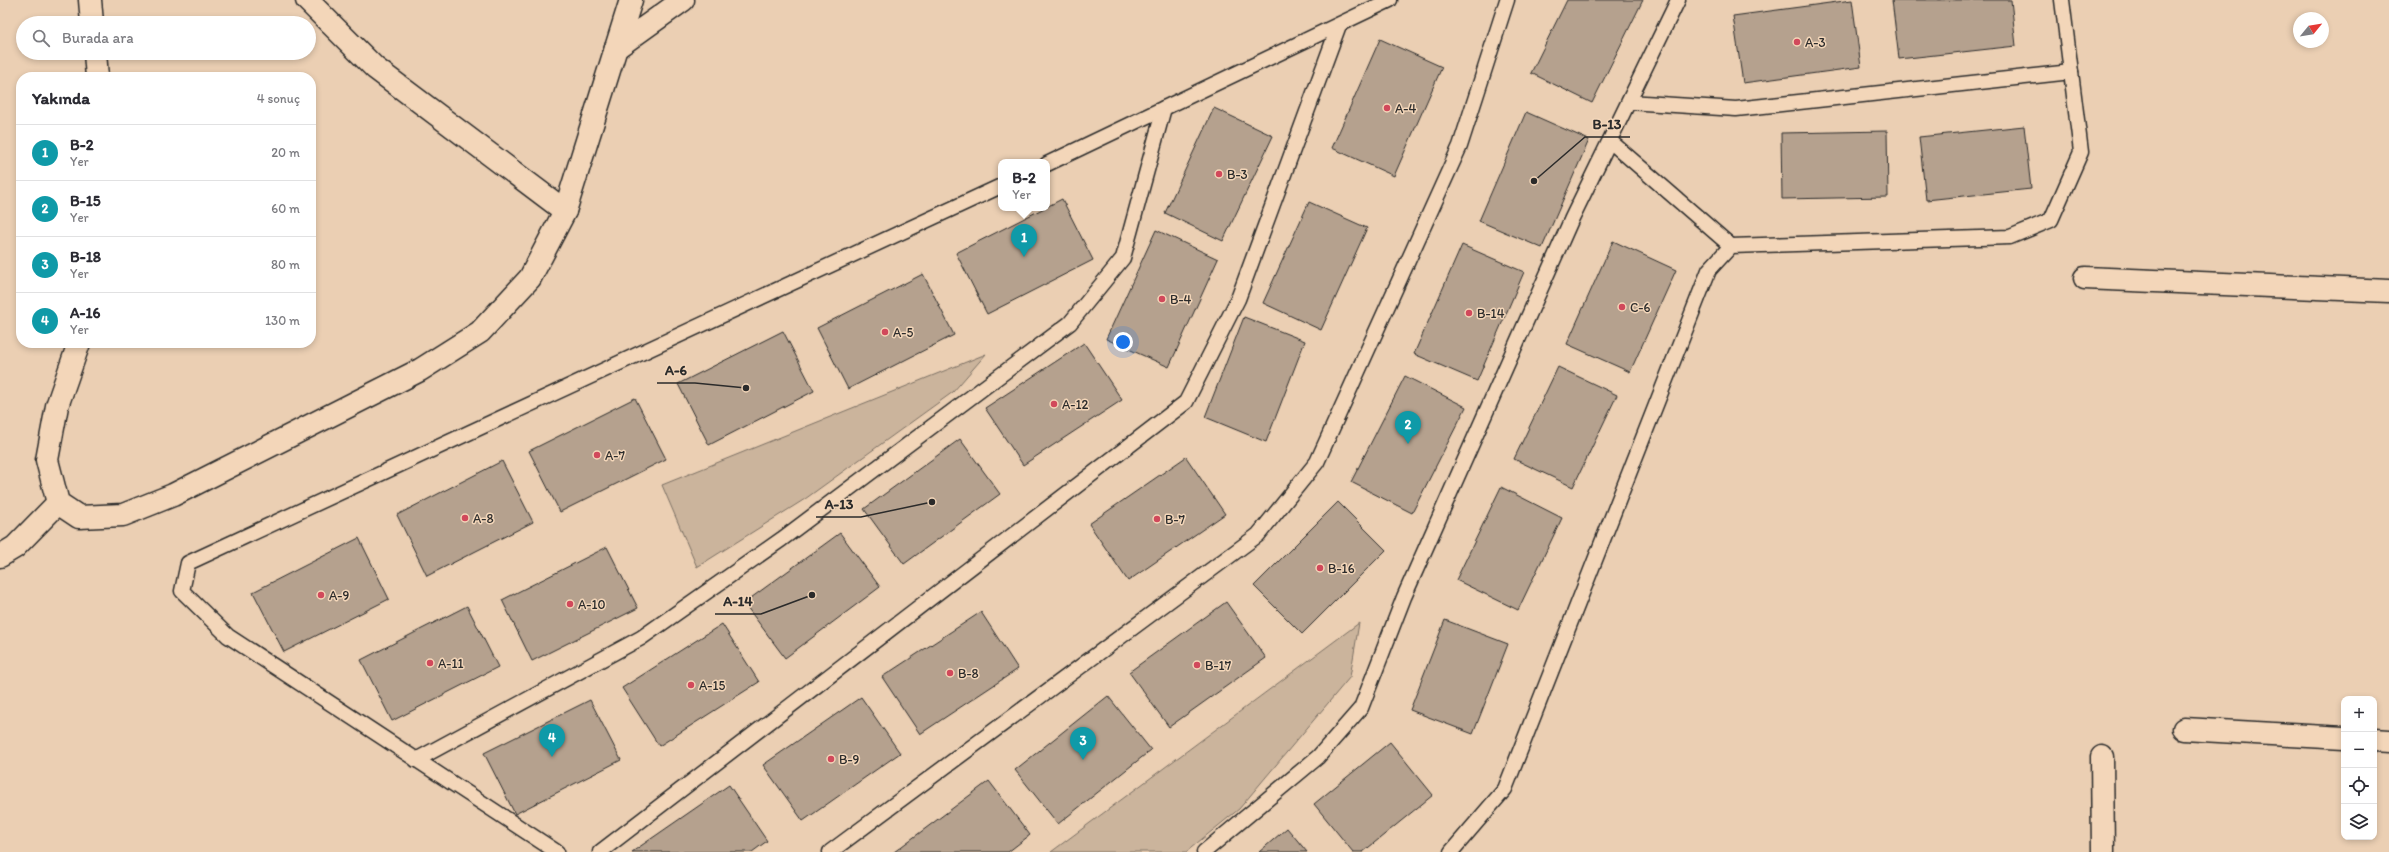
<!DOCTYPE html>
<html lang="tr">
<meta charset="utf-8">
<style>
body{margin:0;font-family:Itim,sans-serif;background:#f7f7f7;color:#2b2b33}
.controls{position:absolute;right:12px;bottom:12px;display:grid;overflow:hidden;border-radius:8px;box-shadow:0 2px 6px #0003}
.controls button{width:36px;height:36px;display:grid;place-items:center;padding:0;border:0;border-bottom:1px solid #e1e1e2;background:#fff;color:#2b2b33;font:20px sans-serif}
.compass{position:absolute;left:2293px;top:12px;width:36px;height:36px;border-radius:50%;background:#fff;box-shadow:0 2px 6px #0003;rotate:60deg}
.you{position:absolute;left:1123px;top:342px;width:14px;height:14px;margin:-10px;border:3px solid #fff;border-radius:50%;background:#1a73e8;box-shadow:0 0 0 6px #1a73e833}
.badge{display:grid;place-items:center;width:26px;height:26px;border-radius:50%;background:#b45309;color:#fff;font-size:13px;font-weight:700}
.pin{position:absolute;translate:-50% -33px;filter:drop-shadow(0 1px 2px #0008)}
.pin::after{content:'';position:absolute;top:21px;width:14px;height:12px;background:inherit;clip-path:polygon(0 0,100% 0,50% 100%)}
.popup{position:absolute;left:998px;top:159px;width:52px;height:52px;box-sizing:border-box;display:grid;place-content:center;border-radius:8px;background:#fff;filter:drop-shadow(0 1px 3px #0005);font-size:13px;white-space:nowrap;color:#7c7c81}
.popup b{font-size:15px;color:#2b2b33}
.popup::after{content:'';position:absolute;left:50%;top:100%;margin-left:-8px;border:8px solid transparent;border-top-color:#fff}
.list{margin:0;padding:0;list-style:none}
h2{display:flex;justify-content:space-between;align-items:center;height:52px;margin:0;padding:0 16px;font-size:17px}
h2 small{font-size:13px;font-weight:400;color:#7c7c81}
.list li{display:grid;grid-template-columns:26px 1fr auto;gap:12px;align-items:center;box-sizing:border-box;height:56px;padding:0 16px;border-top:1px solid #e1e1e2}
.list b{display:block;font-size:15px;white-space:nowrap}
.list p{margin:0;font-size:13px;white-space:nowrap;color:#7c7c81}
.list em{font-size:13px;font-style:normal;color:#7c7c81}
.icon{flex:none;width:22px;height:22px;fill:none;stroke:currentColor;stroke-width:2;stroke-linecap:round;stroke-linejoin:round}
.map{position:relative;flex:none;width:2389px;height:852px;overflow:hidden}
.search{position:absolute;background:#fff;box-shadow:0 2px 6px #0003;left:16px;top:16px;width:300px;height:44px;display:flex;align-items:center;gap:10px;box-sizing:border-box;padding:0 14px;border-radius:22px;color:#7c7c81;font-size:15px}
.panel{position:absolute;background:#fff;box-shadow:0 2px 6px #0003;left:16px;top:72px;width:300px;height:276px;border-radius:16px}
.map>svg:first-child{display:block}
</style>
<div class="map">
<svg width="2389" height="852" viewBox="0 0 2389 852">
<rect width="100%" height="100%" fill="#ebcfb3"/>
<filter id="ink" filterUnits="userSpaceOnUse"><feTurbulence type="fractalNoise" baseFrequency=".025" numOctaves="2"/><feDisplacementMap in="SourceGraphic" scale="8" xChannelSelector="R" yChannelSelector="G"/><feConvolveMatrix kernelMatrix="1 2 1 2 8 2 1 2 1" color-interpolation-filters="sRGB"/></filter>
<g filter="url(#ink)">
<!-- green -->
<g fill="#cbb49c" stroke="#7b7064">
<path d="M986,354l-33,38 -148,107 -108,68 -35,-82z"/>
<path d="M1359,623l-9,54 -111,132 -53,43h-135z"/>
</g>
<!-- building -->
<g fill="#b5a18e" stroke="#2b2b2b">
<path d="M1567,0h76l-51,103 -61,-30z"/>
<path d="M1852,0l9,67 -118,16 -10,-67z"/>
<path d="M1892,0h119l5,46 -117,13z"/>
<path d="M1380,39l62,28 -48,109 -62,-28z"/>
<path d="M1214,108l59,28 -50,105 -58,-28z"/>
<path d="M1526,112l63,28 -47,108 -63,-27z"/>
<path d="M2024,126l7,63 -105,11 -7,-63z"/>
<path d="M1887,131l1,66 -106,2 -1,-66z"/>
<path d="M1062,199l31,61 -106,54 -31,-61z"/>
<path d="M1309,202l58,26 -46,102 -58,-27z"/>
<path d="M1156,230l62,29 -49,108 -63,-28z"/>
<path d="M1613,241l63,29 -46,102 -63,-28z"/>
<path d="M1462,245l62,27 -47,109 -63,-27z"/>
<path d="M923,274l31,61 -106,54 -31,-61z"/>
<path d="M1244,317l61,24 -39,101 -61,-25z"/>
<path d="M783,331l31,60 -105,54 -31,-61z"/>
<path d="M1084,343l38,57 -99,65 -38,-57z"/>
<path d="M1558,367l59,28 -44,92 -59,-28z"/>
<path d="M1405,376l61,31 -54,106 -61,-31z"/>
<path d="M635,398l31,61 -106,53 -31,-61z"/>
<path d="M960,439l40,55 -96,70 -40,-55z"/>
<path d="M1186,457l39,57 -97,67 -39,-57z"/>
<path d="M502,461l31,61 -106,54 -30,-61z"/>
<path d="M1501,487l61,31 -44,92 -62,-30z"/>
<path d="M1338,502l48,48 -84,84 -48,-48z"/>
<path d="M840,533l40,54 -95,71 -41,-55z"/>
<path d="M359,538l30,61 -105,53 -31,-60z"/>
<path d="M607,547l31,61 -106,53 -30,-61z"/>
<path d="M1226,602l40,56 -97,69 -40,-55z"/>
<path d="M467,606l31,61 -106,54 -31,-61z"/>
<path d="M981,612l37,57 -98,65 -38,-57z"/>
<path d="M1445,620l63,24 -35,90 -63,-24z"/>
<path d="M722,624l37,58 -100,64 -37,-58z"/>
<path d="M1108,696l43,54 -93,74 -43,-54z"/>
<path d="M861,697l39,56 -97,68 -40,-56z"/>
<path d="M590,700l31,60 -106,54 -31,-61z"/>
<path d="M1390,742l43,53 -70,57h-10l-39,-48z"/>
<path d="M989,781l41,54 -22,17h-114z"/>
<path d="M729,785l38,56 -15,11h-120z"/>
<path d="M1287,828l20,24h-48z"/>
</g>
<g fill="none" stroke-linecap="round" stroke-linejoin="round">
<!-- lane casing -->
<g stroke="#2b2b2b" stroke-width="17">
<g id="lane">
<path d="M1629,102l107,7 335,-37"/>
<path d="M1610,141l121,105"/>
<path d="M1047,164l343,-164"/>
<path d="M416,760l225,-122 141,-99 288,-216 53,-65 41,-150"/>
<path d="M557,852l-329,-216 -46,-45 6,-28 813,-377"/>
<path d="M600,852l586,-450 52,-103 101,-274"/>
<path d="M830,852l428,-317 59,-73 143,-316 47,-146"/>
<path d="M1204,852l114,-95 43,-49 43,-111 168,-379 106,-218"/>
<path d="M1451,852l54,-63 204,-519 22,-24 279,-9 41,-17 30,-68 -19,-152"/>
</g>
</g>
<!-- street casing -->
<g stroke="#2b2b2b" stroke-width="25">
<g id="street">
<path d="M90,0l2,23"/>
<path d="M307,0l68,68 190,143"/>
<path d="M616,48l67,-48"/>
<path d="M95,53l2,24"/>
<path d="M2085,278l304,13"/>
<path d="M79,343l-22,63 -10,54 11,43 21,14 44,-2 50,-20 247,-125 60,-38 50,-54 35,-67 66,-211"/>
<path d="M0,556l15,-9 43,-44"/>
<path d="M2184,729l160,9"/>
<path d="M2374,740l15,1"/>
<path d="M2102,757l1,95"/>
</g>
</g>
<!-- lane -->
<use href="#lane" stroke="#f3d6b9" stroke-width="14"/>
<!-- street -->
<use href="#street" stroke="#f3d6b9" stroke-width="22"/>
</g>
</g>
<!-- markers -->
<g fill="#d1495b" stroke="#f3d6b9" stroke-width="1.5">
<circle cx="1797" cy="42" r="4"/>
<circle cx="1387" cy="108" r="4"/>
<circle cx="1219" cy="174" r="4"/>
<circle cx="1162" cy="299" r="4"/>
<circle cx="1622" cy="307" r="4"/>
<circle cx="1469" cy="313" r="4"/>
<circle cx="885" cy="332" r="4"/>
<circle cx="1054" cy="404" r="4"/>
<circle cx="597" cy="455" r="4"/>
<circle cx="465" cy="518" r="4"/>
<circle cx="1157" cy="519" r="4"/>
<circle cx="1320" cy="568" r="4"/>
<circle cx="321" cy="595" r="4"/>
<circle cx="570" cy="604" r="4"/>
<circle cx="430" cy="663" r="4"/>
<circle cx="1197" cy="665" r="4"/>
<circle cx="950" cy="673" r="4"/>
<circle cx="691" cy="685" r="4"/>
<circle cx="831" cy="759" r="4"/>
</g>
<g text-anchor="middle" stroke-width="3" stroke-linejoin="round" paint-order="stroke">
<!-- poi labels -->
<g font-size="13" fill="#2b2b2b" stroke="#f3d6b9" text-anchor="start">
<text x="1805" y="47">A-3</text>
<text x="1395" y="113">A-4</text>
<text x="1227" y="179">B-3</text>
<text x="1170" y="304">B-4</text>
<text x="1630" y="312">C-6</text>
<text x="1477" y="318">B-14</text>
<text x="893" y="337">A-5</text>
<text x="1062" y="409">A-12</text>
<text x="605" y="460">A-7</text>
<text x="473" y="523">A-8</text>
<text x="1165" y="524">B-7</text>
<text x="1328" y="573">B-16</text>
<text x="329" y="600">A-9</text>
<text x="578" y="609">A-10</text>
<text x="438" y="668">A-11</text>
<text x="1205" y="670">B-17</text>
<text x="958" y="678">B-8</text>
<text x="699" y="690">A-15</text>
<text x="839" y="764">B-9</text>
</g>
</g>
<!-- callouts -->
<path fill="none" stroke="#2b2b2b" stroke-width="1.5" d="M1534 181L1585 137H1630M746 388L695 383H657M932 502L861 517H816M812 595L761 614H715"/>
<g fill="#2b2b2b" stroke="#f3d6b9" stroke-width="1.5">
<circle cx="1534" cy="181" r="4"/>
<circle cx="746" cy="388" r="4"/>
<circle cx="932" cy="502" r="4"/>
<circle cx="812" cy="595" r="4"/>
</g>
<g font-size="14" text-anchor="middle" font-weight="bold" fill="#2b2b2b" stroke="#f3d6b9" stroke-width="3" stroke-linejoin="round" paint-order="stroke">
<text x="1607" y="129">B-13</text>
<text x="676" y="375">A-6</text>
<text x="839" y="509">A-13</text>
<text x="738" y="606">A-14</text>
</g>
</svg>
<div class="controls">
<button>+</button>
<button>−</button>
<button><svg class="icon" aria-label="locate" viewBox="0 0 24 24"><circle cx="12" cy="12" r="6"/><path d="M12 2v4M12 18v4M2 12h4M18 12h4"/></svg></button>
<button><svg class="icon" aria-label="layers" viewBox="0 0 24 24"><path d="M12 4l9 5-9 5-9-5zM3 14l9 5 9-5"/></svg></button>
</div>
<svg class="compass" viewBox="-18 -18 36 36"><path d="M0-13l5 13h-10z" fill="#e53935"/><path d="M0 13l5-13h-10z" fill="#7c7c81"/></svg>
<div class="you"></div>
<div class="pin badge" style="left:1024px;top:257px;background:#0f9aa8">1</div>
<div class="popup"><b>B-2</b>Yer</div>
<div class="pin badge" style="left:1408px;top:444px;background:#0f9aa8">2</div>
<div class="pin badge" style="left:1083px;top:760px;background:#0f9aa8">3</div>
<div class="pin badge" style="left:552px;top:757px;background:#0f9aa8">4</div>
<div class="search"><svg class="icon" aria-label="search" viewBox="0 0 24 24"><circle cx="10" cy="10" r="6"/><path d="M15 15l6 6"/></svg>Burada ara</div>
<section class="panel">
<h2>Yakında<small>4 sonuç</small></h2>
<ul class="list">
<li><span class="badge" style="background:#0f9aa8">1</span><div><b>B-2</b><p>Yer</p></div><em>20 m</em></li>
<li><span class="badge" style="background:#0f9aa8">2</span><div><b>B-15</b><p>Yer</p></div><em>60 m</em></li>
<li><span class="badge" style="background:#0f9aa8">3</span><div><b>B-18</b><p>Yer</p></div><em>80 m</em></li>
<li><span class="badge" style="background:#0f9aa8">4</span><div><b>A-16</b><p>Yer</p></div><em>130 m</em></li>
</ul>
</section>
</div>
